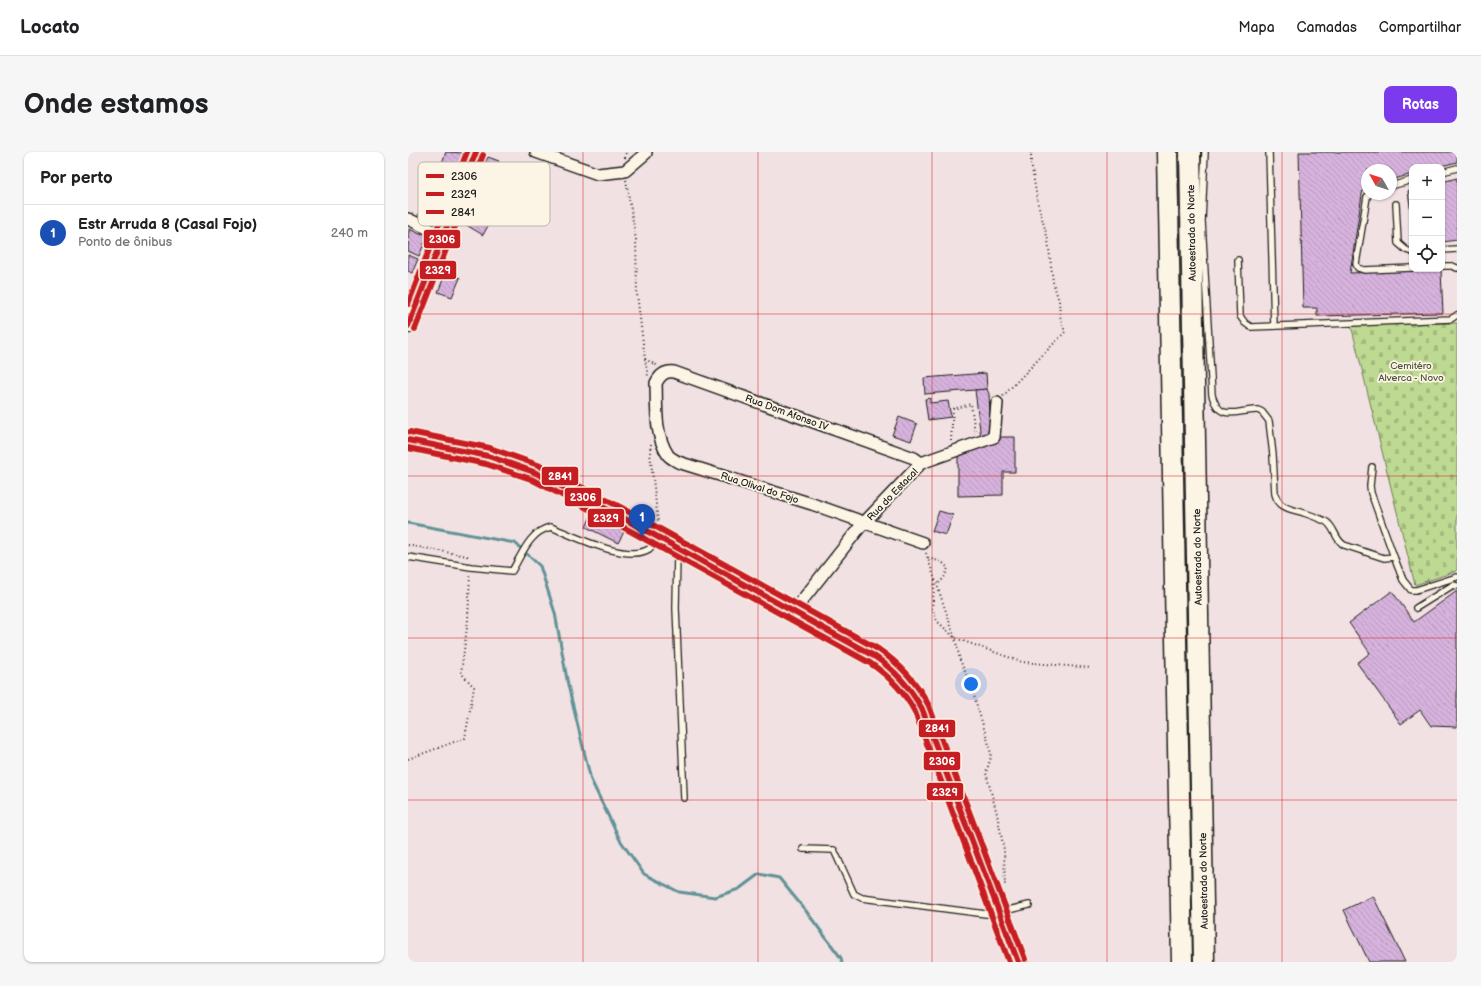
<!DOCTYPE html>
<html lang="pt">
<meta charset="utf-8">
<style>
body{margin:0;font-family:"Balsamiq Sans",sans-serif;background:#f6f6f6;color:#202124}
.controls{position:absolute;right:12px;top:12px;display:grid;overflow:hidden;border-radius:8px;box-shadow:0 1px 3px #0004}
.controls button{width:36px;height:36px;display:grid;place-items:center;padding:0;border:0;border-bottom:1px solid #e0e0e0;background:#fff;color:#202124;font:20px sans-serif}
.compass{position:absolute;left:953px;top:12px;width:36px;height:36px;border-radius:50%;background:#fff;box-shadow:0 1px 3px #0004;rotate:309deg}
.you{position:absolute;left:563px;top:532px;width:14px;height:14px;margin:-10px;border:3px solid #fff;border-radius:50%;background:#1a73e8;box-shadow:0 0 0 6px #1a73e833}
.badge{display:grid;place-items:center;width:26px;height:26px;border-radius:50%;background:#7c3aed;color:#fff;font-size:13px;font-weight:700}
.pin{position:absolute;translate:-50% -33px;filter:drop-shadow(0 1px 2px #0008)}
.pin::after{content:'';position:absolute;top:21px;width:14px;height:12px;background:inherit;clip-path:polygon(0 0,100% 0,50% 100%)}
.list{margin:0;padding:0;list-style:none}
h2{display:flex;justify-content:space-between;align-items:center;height:52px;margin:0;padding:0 16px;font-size:17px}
h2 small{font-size:13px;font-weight:400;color:#757577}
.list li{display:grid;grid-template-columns:26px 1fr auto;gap:12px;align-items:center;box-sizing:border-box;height:56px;padding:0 16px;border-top:1px solid #e0e0e0}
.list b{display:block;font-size:15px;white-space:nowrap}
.list p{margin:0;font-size:13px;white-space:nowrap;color:#757577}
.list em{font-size:13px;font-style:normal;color:#757577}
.icon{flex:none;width:22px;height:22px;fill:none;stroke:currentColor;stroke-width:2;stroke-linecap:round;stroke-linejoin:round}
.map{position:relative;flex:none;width:1049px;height:810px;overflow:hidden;border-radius:8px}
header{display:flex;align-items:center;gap:24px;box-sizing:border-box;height:56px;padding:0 20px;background:#fff;border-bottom:1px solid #e0e0e0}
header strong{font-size:19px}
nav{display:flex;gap:22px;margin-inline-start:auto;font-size:14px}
.intro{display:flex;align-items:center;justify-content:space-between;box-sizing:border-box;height:96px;padding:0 24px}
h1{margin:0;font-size:28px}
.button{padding:10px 18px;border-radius:8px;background:#7c3aed;color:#fff;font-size:14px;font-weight:700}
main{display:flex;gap:24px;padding:0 24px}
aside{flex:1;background:#fff;border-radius:8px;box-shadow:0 1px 3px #0004}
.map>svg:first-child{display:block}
</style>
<header>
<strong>Locato</strong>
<nav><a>Mapa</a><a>Camadas</a><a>Compartilhar</a></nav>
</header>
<div class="intro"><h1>Onde estamos</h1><a class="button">Rotas</a></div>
<main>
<aside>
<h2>Por perto<small></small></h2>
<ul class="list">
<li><span class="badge" style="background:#1a4fb4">1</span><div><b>Estr Arruda 8 (Casal Fojo)</b><p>Ponto de ônibus</p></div><em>240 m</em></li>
</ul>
</aside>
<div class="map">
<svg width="1049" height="810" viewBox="0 0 1049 810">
<defs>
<pattern id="cemetery-stones" width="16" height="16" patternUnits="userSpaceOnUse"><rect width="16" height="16" fill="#beda92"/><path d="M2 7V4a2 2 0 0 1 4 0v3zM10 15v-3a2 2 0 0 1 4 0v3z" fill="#a3ba7d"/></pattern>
<pattern id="building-back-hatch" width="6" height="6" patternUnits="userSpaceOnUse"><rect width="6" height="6" fill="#d6b2dc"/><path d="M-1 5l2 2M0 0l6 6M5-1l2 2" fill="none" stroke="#b798bc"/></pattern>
</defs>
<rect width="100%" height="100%" fill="#f1e1e2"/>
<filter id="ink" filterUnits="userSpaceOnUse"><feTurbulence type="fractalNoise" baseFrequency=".025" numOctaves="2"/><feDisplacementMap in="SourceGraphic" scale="8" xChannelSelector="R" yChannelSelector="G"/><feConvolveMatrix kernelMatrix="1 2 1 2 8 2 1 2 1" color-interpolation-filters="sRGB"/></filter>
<g filter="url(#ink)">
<!-- cemetery -->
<path fill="url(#cemetery-stones)" stroke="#6d7b57" d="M1049,171v248l-42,14 -64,-260z"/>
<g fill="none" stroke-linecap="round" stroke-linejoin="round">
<!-- stream -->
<path stroke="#619297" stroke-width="3" d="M0,371l107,20 25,23 15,47 13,72 23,95 29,60 24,34 35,18 36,5 24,-8 20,-15 20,4 27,33 35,47 1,4"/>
</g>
<!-- building -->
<g fill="url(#building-back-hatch)" stroke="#1c1c1c">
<path d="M38,0l18,1 -10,27 -15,-9z"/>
<path d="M891,0h158v10l-20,5h-25v7l-21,6v-10h-24v16l-4,2 -13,85 91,-3 2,43 -126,3v-8h-14z"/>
<path d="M80,5l11,4 -5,11 -11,-5z"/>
<path d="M1049,26v62l-15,2v-60z"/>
<path d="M1004,38v32l-4,-31z"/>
<path d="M14,55l19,8 -5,12 -19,-9z"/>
<path d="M62,59l20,11 -7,13 -20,-12z"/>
<path d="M1,77l18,8 -8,19 -11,-5z"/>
<path d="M0,103l10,4 -6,14 -4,-2z"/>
<path d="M38,120l14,6 -8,19 -14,-5z"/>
<path d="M578,221l1,16 -62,5 -1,-16z"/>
<path d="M579,237l2,5 2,39 -10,5 -6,-48z"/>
<path d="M522,246v5l18,-2 3,16 -23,3 -3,-21z"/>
<path d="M491,265l18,7 -6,17 -19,-6z"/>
<path d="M594,285h13v35h-12v23l-45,1v-39z"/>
<path d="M531,359l14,4 -7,20 -14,-4z"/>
<path d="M183,364l33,16 -6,11 -32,-16z"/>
<path d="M984,439l22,31 43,-31v136l-26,-1 -11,-16 -19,14 -44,-61 13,-10 -21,-30z"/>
<path d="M965,744l32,66h-36l-25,-52z"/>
</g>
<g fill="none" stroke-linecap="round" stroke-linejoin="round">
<!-- service casing -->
<g stroke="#1c1c1c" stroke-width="8">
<g id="service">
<path d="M797,0l-3,69 10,174c8,29 26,14 46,15l4,2 7,9 4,34 2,39c4,15 17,15 29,19 7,2 14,5 21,8 10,5 9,18 19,24l40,13 10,-1 9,23 8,10h5l41,-13"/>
<path d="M861,0l5,174"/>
<path d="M1034,20l15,-4"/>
<path d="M983,34l21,-6"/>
<path d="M961,42l-2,3 -11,67 2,4 6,2 48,-2"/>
<path d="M988,52l2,39 8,7 6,2"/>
<path d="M1034,98l15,-1"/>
<path d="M830,108l2,56 5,7 6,4 200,-8 6,-4"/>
<path d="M1034,114h10l5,2"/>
<path d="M964,315l-2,19 1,7 23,64"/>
<path d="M269,400l-1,56 8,190"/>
<path d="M0,405l63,10 41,4c10,-17 18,-40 39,-44 23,9 75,36 98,22 4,-3 6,-7 8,-10"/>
<path d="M1008,456l37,-23 4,1"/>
<path d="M395,697l31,1 20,44 8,4 124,16h6l37,-9"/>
</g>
</g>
<!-- minor casing -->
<g stroke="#1c1c1c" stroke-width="14">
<g id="minor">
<path d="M128,0l62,22 27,-3 21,-18"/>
<path d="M0,67l36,17"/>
<path d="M513,311l-7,-5 -240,-86c-9,-1 -14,3 -18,11 1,23 -2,51 12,72 2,3 7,5 10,7l134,42 111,39"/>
<path d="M385,460l67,-85 61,-64 73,-26 3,-34"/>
</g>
</g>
<!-- tertiary casing -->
<g stroke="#1c1c1c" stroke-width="17">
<path id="tertiary" d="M0,174l68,-174"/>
</g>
<!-- primary casing -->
<g stroke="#1c1c1c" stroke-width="21">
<path id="primary" d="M0,288l80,16 46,16 82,42 258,142c22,14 37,30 48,53l96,253"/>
</g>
<!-- motorway casing -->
<g stroke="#1c1c1c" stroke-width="23">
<g id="motorway">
<path d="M759,0l15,810"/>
<path d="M782,0l14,810"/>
</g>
</g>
<!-- path -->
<g stroke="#1c1c1c" stroke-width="2" stroke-dasharray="1 3" stroke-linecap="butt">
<path d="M217,6l1,-6"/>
<path d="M218,28l10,60 1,54 8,65 3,17"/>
<path d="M237,207l13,7"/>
<path d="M595,244l62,-64 -5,-16 -1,-15 -6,-19 -5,-42 -10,-36 -7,-41v-11"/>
<path d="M543,289l2,-32 18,-5 4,29"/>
<path d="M243,292l-1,9 8,68"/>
<path d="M0,393l59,11 1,3"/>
<path d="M518,401l29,85 5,22 10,23 20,65 1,9 -5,16 11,41 7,36 1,37"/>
<path d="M520,406l14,4 6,6 -4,10 -7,7"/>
<path d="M527,428l-3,28 5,13 18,17 67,24 69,6"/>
<path d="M0,607l57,-21 9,-51 -13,-14 7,-53 2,-46"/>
</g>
<!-- service -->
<use href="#service" stroke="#fcf5e5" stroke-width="5.5"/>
<!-- minor -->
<use href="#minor" stroke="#fcf5e5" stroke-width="11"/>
<!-- tertiary -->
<use href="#tertiary" stroke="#fcf5e5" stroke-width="14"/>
<!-- primary -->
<use href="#primary" stroke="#fcf5e5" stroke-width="18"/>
<!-- motorway -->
<use href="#motorway" stroke="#fcf5e5" stroke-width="20"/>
<!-- bus-1 casing -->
<g stroke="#fcf5e5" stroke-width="9">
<g id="bus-1">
<path d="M0,174l68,-174"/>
<path d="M0,288l80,16 46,16 82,42 258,142c21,14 36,31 48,53l96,253"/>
</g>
</g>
<!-- bus-2 casing -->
<g stroke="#fcf5e5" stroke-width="9">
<g id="bus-2">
<path d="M7,177l68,-174"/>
<path d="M0,296l78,16 45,15 81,42 258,142c19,13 34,28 45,49l94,250"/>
</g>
</g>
<!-- bus-3 casing -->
<g stroke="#fcf5e5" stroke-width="9">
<g id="bus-3">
<path d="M0,152l59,-152"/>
<path d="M2,280l80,16 48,17 82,42 258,142c22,15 39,33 51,57l96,253"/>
</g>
</g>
<!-- bus-1 -->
<use href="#bus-1" stroke="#c61d23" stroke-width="6"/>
<!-- bus-2 -->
<use href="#bus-2" stroke="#c61d23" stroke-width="6"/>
<!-- bus-3 -->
<use href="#bus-3" stroke="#c61d23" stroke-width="6"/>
</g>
</g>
<!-- grid -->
<path fill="none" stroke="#d62828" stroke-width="1" stroke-opacity="0.55" d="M175,0v810M350,0v810M524,0v810M699,0v810M874,0v810M0,162h1049M0,324h1049M0,486h1049M0,648h1049"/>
<g text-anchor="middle" stroke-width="3.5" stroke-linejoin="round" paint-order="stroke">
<!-- street labels -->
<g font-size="10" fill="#1c1c1c" stroke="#fcf5e5">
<text transform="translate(783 81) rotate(-91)" y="4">Autoestrada do Norte</text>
<text transform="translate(379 260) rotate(20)" y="4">Rua Dom Afonso IV</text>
<text transform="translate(352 335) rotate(18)" y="4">Rua Olival do Fojo</text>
<text transform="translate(484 342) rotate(-46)" y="4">Rua do Estacal</text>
<text transform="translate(789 405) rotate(-91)" y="4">Autoestrada do Norte</text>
<text transform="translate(795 729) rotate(-91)" y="4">Autoestrada do Norte</text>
</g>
<!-- park labels -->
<g font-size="10" fill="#4d553f" stroke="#fcf5e5">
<text x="1003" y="217">Cemitéro<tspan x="1003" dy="12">Alverca - Novo</tspan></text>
</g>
</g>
<!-- legend -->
<rect x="10" y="10" width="132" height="64" rx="6" fill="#fcf5e5" stroke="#b9b4a9" stroke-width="1"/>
<rect x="18" y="22" width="18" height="4" fill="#c61d23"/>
<rect x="18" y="40" width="18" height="4" fill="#c61d23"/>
<rect x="18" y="58" width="18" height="4" fill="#c61d23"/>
<g font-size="11" fill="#1c1c1c">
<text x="43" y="28">2306</text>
<text x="43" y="46">2329</text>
<text x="43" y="64">2841</text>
</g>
<g stroke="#fcf5e5" stroke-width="1.5">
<rect x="15" y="77" width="38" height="20" rx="4" fill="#c61d23"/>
<rect x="11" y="108" width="38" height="20" rx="4" fill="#c61d23"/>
<rect x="133" y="314" width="38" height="20" rx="4" fill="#c61d23"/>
<rect x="156" y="335" width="38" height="20" rx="4" fill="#c61d23"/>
<rect x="179" y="356" width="38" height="20" rx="4" fill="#c61d23"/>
<rect x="510" y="567" width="38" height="19" rx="4" fill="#c61d23"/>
<rect x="515" y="599" width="38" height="20" rx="4" fill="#c61d23"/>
<rect x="518" y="630" width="38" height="19" rx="4" fill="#c61d23"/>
</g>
<g font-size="11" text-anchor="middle" font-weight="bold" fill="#fff">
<text x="34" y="91">2306</text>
<text x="30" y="122">2329</text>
<text x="152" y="328">2841</text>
<text x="175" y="349">2306</text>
<text x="198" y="370">2329</text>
<text x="529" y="580">2841</text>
<text x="534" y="613">2306</text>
<text x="537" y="644">2329</text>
</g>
</svg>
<div class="controls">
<button>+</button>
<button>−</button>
<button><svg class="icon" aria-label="locate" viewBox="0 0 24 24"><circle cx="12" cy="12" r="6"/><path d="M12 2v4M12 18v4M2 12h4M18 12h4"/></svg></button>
</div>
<svg class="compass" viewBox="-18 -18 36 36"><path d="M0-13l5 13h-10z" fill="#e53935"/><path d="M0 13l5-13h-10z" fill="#757577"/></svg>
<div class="you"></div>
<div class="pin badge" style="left:234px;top:385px;background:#1a4fb4">1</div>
</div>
</main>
